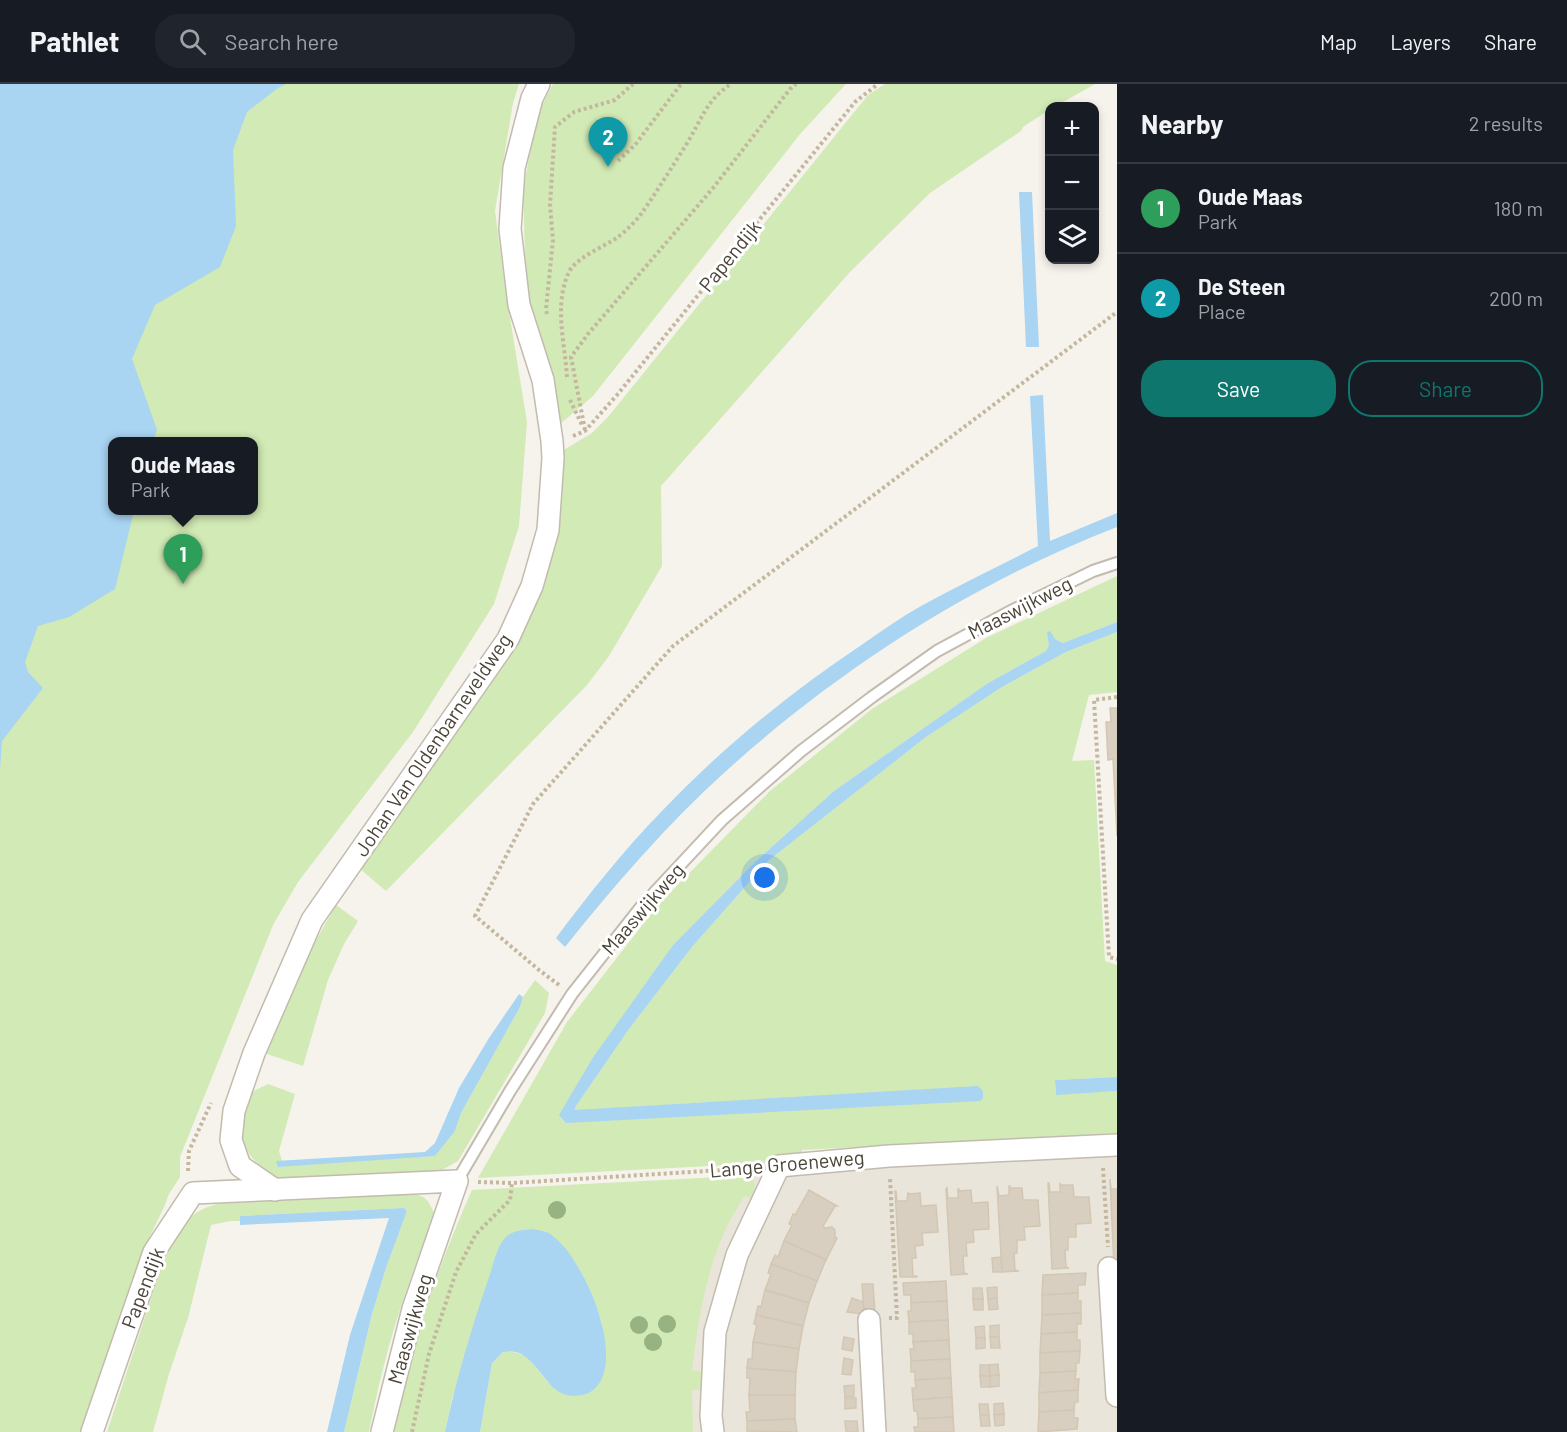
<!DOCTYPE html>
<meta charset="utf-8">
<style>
body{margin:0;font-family:Barlow,sans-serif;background:#20242c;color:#f1f3f6}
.controls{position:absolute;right:18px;top:18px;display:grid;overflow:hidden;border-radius:12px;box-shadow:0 3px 9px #0003}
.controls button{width:54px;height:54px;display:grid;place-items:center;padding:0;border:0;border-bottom:2px solid #363941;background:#171b24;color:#f1f3f6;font:30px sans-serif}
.you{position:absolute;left:765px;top:794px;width:21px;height:21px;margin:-15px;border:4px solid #fff;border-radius:50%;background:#1a73e8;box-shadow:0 0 0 9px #1a73e833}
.badge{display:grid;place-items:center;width:39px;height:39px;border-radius:50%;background:#0f766e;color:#fff;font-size:20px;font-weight:700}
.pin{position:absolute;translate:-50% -50px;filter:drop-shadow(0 2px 3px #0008)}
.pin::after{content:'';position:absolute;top:32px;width:21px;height:18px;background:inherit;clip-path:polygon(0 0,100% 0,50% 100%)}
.popup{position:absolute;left:108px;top:353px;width:150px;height:78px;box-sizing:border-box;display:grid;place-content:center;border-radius:12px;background:#171b24;filter:drop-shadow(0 2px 4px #0005);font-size:20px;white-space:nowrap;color:#9ea1a6}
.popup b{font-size:22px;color:#f1f3f6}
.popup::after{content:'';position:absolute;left:50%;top:100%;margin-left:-12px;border:12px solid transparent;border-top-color:#171b24}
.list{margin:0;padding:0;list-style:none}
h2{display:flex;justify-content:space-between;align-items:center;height:78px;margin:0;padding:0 24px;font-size:26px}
h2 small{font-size:20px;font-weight:400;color:#9ea1a6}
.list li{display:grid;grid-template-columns:39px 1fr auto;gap:18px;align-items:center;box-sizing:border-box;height:90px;padding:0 24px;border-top:2px solid #363941}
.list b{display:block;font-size:22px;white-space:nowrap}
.list p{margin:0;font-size:20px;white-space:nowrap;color:#9ea1a6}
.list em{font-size:20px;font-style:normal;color:#9ea1a6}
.actions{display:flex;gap:12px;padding:18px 24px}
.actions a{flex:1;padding:14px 0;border:2px solid #0f766e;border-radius:24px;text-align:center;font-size:21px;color:#0f766e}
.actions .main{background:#0f766e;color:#fff}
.icon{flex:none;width:33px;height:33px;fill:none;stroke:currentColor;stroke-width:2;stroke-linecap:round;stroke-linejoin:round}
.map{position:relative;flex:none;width:1117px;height:1348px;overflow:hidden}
header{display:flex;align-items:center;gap:36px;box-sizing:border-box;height:84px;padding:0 30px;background:#171b24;border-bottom:2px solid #363941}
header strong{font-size:28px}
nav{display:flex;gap:33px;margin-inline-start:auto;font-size:21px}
.search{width:420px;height:54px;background:#20242c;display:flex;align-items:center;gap:15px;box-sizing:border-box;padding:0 21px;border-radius:24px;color:#9ea1a6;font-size:22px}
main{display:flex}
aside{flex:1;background:#171b24}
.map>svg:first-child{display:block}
</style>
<header>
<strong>Pathlet</strong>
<div class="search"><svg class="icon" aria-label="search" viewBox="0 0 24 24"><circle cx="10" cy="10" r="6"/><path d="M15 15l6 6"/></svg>Search here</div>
<nav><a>Map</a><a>Layers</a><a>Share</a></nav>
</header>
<main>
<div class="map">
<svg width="1117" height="1348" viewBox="0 0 1117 1348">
<rect width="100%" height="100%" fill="#f6f3ec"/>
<!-- residential -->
<path fill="#eae5da" d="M1117,1056v292h-428l-5,-20 21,-150 47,-106z"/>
<!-- green -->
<g fill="#d2eab5" fill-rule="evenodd">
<path d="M0,0h519l-6,19 -18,108 10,76 22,135 -8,104 -25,78 -81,128 -115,150 -25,43 -93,232v20l-11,17 -5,13 -24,50 -58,175h-82zM112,358h142v68h-142z"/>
<path d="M553,0h293l-45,49 -208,263 -34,29 -28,-112 -6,-58 -2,-64 14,-77z"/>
<path d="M885,0h210l-39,22h-6l-1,4 -26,17 -2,4 -91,62 -80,79 -189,214 1,80 -53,90 -22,29 -201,206 -27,-23 139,-194 23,-38 12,-27 12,-31 10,-37 6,-37 1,-53 30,-18 16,-16 260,-322z"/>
<path d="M1117,492v46l-54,21 -8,-4 -9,12 -58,32 -154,108 -79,71 -82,83 -113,170 149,-13 -134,9 1,-5 53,-77 63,-82 76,-86 158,-124 76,-50 64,-35 51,-20v60l-28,3 -17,66 22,-1 11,201 12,4v112l-62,3 1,14 61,-3v42l-315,17v5l-29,2 -5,6 -290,15 89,-156 90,-116 113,-115 102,-82 114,-71z"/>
<path d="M336,821l22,16 -14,23 -16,36 -25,86 -39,-13 46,-102z"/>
<path d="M535,896l14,13 -4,20 -87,148 -16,9 -20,4 -132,6c-6,-1 -12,-2 -17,-5 -23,-12 -41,-40 -30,-66 2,-5 4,-13 8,-16 5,-4 12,-6 17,-9l27,10 -16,57 3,10 -6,1 159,-6 20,-25 6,-18 59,-106 3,-10z"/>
<path d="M740,1092h9l5,5 1,7 -4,10 -7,-2c-5,9 -11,19 -16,28 -22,45 -30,97 -36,146l10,2 -1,18h-9l1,42h-213l12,-69 11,-11c25,-2 31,13 45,31l54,-60c-7,-20 -17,-49 -30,-65 -8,-9 -29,-21 -39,-29l-16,2 -10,6 -55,162 -7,33h-52c7,-28 13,-57 21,-85 16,-54 35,-106 58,-157z"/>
<path d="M408,1110c18,1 20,5 27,21 -21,51 -40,104 -53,158 -5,19 -9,39 -13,59h-25l28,-118 14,-46 21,-57 -3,-3 -163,8v5h-11l-19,4 -23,93 -19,56 -16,58h-46l57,-173c12,-27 22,-47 53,-55z"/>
</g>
<!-- water -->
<g fill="#a9d4f2">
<path d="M0,0h286l-8,4 -31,24 -14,38 3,76 -16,41 -65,38 -23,54 25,71 -4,11 -41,1v68l22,1 -19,78 -46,28 -31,9 -13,36 3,10 15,16 -41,53 -2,30z"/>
<path d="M1019,108h13l7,155h-13z"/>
<path d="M1043,311l7,146 67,-28v14c-144,56 -277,141 -392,245 -58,52 -111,114 -160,175l-9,-9c33,-44 67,-87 105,-126 60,-63 127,-118 199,-166 20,-14 40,-28 61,-40 38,-21 78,-40 117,-60l-8,-150z"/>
<path d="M1117,538v10l-51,20 -64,35 -76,50 -158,124 -76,86 -63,82 -53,77 -1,4 403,-24 5,5v7l-3,3 -414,22 -7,-8 33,-56 81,-114 82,-83 79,-71 154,-108 58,-32 3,-5 -2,-14 3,-1 5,8 8,4z"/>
<path d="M519,910l4,3 -3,10 -59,106 -6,18 -20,25 -157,11 -2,-6 149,-9 10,-9 24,-55 30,-50z"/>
<path d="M1117,993v14l-61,4 -1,-15z"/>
<path d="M404,1124l3,3 -21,57 -14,46 -28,118h-17l23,-97 39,-117 -149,7v-9z"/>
<path d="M533,1145c8,2 15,2 21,8 30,24 64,105 48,141 -3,7 -8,13 -16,16 -36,10 -40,-24 -62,-38 -6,-5 -13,-5 -21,-4l-11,11 -12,69h-35c11,-52 26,-102 43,-152 5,-13 8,-33 18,-43 8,-7 17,-7 27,-8z"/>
</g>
<!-- building -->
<g fill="#d8cfc1" stroke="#d3c7b4" stroke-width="1.5">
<path d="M1110,624h7v128l-4,-77 -5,1 -2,-38h5z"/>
<path d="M1110,1095l1,10h6v76l-3,1z"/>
<path d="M1048,1099h1l1,9h10v-9l1,2h12l1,12h15l2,26 -15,1v13h-8v13h-3l1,17 3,1 -17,1z"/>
<path d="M997,1102l2,10 10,-1v-9h1v2h12l1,12h15l2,26 -16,1 1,13h-8v13h-3l1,17 4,1 -17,1z"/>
<path d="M947,1104l1,10h10v-9h1v2l12,-1 1,13 16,-1 1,27 -16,1 1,12 -8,1 1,13h-4l1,17 4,1 -17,1 -5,-86z"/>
<path d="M809,1106l28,16h-2l-12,20 2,2 7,-1 3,3v7l2,1 -11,22 -42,-19 8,-16 -3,-1 4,-10 2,1z"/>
<path d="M895,1107h1l1,10h10l1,-9v2l12,-1 1,13 15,-1 2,27 -16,1 1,12 -8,1 1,12h-4l1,18h4v1h-17z"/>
<path d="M784,1157l42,19 -9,21 -46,-17 4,-9 3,2z"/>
<path d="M1001,1173l1,15h-9l-1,-14z"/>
<path d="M771,1180l46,17 -8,22 -44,-13 6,-16 -3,-1z"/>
<path d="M1086,1189l-1,12h-7v8l-36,2 1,-20z"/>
<path d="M946,1197l1,20 -36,2v-8h-7l-1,-12z"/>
<path d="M862,1200h11l2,29 -11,1z"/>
<path d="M997,1203v11l-9,1 -1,-11z"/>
<path d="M973,1204h9l1,11h-10z"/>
<path d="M765,1206l44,13 -6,23 -47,-11 2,-9 3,1z"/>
<path d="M1078,1209v8h3v12l-39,2v-20z"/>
<path d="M852,1214l11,4 1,12 -17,-2z"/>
<path d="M997,1214l1,11 -9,1 -1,-11z"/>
<path d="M973,1215h10v11h-9z"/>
<path d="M947,1217l1,19 -39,2 -1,-11h3v-8z"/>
<path d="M1081,1229v11h-4v8l-36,2 1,-19z"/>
<path d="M756,1231l47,11 -4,23 -46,-7 4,-17 -3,-1z"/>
<path d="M948,1236l1,20 -36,2v-8h-4v-12z"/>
<path d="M999,1241v12h-9v-11z"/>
<path d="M984,1242l1,12h-9l-1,-11z"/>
<path d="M1077,1248v8h3v11l-40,2 1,-19z"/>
<path d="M844,1253l10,2 -2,12 -10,-2z"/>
<path d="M990,1253h9l1,11h-9z"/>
<path d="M976,1254h9v10l-9,1z"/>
<path d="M949,1256l1,19 -39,2 -1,-12h4l-1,-7z"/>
<path d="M753,1258l46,7 -3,23 -49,-4 1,-9h4z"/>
<path d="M1080,1267l-1,12h-3v8l-36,2v-20z"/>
<path d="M844,1274l9,2 -2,15 -9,-1z"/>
<path d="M950,1275l1,19 -36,2v-8h-4v-11z"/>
<path d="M998,1280l1,11 -9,1 -1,-11z"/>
<path d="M980,1281h9l1,11h-10z"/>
<path d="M747,1284l49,4 -1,23h-46l1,-17h-3z"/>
<path d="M1076,1287l-1,8h4l-1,11 -39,3 1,-20z"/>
<path d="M999,1291v11l-9,1v-11z"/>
<path d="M980,1292h10v11h-9z"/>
<path d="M951,1294l1,19 -39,3 -1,-12h4l-1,-8z"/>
<path d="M854,1301v11l-9,1 -1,-11z"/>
<path d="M1078,1306v12h-3l-1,8 -35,2v-19z"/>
<path d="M749,1311h46v24l-48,2 -1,-9h4z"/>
<path d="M952,1313l1,20 -35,2 -1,-8h-3l-1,-11z"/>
<path d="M845,1314h11v10l-11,1z"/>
<path d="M1003,1319l1,11 -10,1v-11z"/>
<path d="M979,1320h9l1,11h-9z"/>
<path d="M1074,1326v8h4l-1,11 -39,3 1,-20z"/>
<path d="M1004,1330v11l-9,1 -1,-11z"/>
<path d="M980,1331h9l1,11h-9z"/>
<path d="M953,1333l1,15h-39l-1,-5h4v-8z"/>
<path d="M795,1335l2,13 -50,-1v-10z"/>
<path d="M845,1337h12l1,11h-12z"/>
</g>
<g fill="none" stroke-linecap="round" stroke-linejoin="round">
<!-- lane casing -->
<g stroke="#c2bbae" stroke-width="14">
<path id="lane" d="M457,1097l53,-90 62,-97 68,-86 82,-88 79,-69 71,-54 65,-46 76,-41 80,-39 24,-8"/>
</g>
<!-- street casing -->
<g stroke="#c2bbae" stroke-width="24">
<g id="street">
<path d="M275,1106l-35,-24 -9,-26 3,-29 20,-58 58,-133 196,-281 24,-53 16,-56 5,-72 -1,-17 -9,-61 -24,-75 -9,-76 4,-61 18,-70 7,-14"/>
<path d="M1109,1184l8,128"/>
<path d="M869,1236l6,112"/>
<path d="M92,1348l62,-180 39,-59 264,-12 -44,128 -31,123"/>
<path d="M713,1348l-2,-16 4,-84 22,-77 42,-89 110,-10 228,-11"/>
</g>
</g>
<!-- path -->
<g stroke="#c4b79f" stroke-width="4" stroke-dasharray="3 3" stroke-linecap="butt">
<path d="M618,77l17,-16 46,-61"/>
<path d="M547,230l-1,-5 7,-69 -3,-35 5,-78 19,-15 41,-12 18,-16"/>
<path d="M567,293c-2,-34 -13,-70 1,-103 6,-16 36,-27 50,-37 8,-6 17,-15 23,-23 15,-21 31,-47 45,-69 15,-24 20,-45 45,-61"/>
<path d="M570,316l12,25"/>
<path d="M585,346l-14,-73 17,-23 125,-146 77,-99 6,-5"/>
<path d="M573,352l12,-5 32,-36 238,-293 23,-18"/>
<path d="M1117,613l-23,3 15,257 8,2"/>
<path d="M559,901l-20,-15 -64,-54 58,-112 140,-158 444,-334"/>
<path d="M1103,1084l5,79"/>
<path d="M188,1087l1,-20 22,-48"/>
<path d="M478,1098l34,1 243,-15"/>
<path d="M889,1234h8l-7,-140"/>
<path d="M412,1348l17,-78 27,-82 20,-38 34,-34 2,-17"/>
</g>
<!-- lane -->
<use href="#lane" stroke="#fff" stroke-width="10"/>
<!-- street -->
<use href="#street" stroke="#fff" stroke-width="21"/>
</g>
<!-- trees -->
<g fill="#97b381">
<circle cx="557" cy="1126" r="9"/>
<circle cx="667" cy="1240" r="9"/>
<circle cx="639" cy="1241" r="9"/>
<circle cx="653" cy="1258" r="9"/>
</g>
<g text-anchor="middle" stroke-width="6" stroke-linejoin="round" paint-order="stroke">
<!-- street labels -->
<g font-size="20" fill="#4b4439" stroke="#fff">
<text transform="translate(730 172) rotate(-51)" y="7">Papendijk</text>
<text transform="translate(1020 524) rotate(-27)" y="7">Maaswijkweg</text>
<text transform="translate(433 661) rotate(-56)" y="7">Johan Van Oldenbarneveldweg</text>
<text transform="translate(643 825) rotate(-49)" y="7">Maaswijkweg</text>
<text transform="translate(787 1080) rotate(-5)" y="7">Lange Groeneweg</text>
<text transform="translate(143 1204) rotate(-69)" y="7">Papendijk</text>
<text transform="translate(410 1245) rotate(-74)" y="7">Maaswijkweg</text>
</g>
</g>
</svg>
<div class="controls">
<button>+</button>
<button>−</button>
<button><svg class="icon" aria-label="layers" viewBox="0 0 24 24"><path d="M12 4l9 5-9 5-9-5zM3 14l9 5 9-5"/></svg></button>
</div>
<div class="you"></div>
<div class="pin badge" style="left:183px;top:500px;background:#2e9e5b">1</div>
<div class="popup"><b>Oude Maas</b>Park</div>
<div class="pin badge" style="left:608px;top:83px;background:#0f9aa8">2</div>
</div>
<aside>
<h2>Nearby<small>2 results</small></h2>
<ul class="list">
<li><span class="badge" style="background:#2e9e5b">1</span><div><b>Oude Maas</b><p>Park</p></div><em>180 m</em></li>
<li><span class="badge" style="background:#0f9aa8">2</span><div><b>De Steen</b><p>Place</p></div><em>200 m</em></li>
</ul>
<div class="actions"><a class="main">Save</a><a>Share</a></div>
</aside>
</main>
